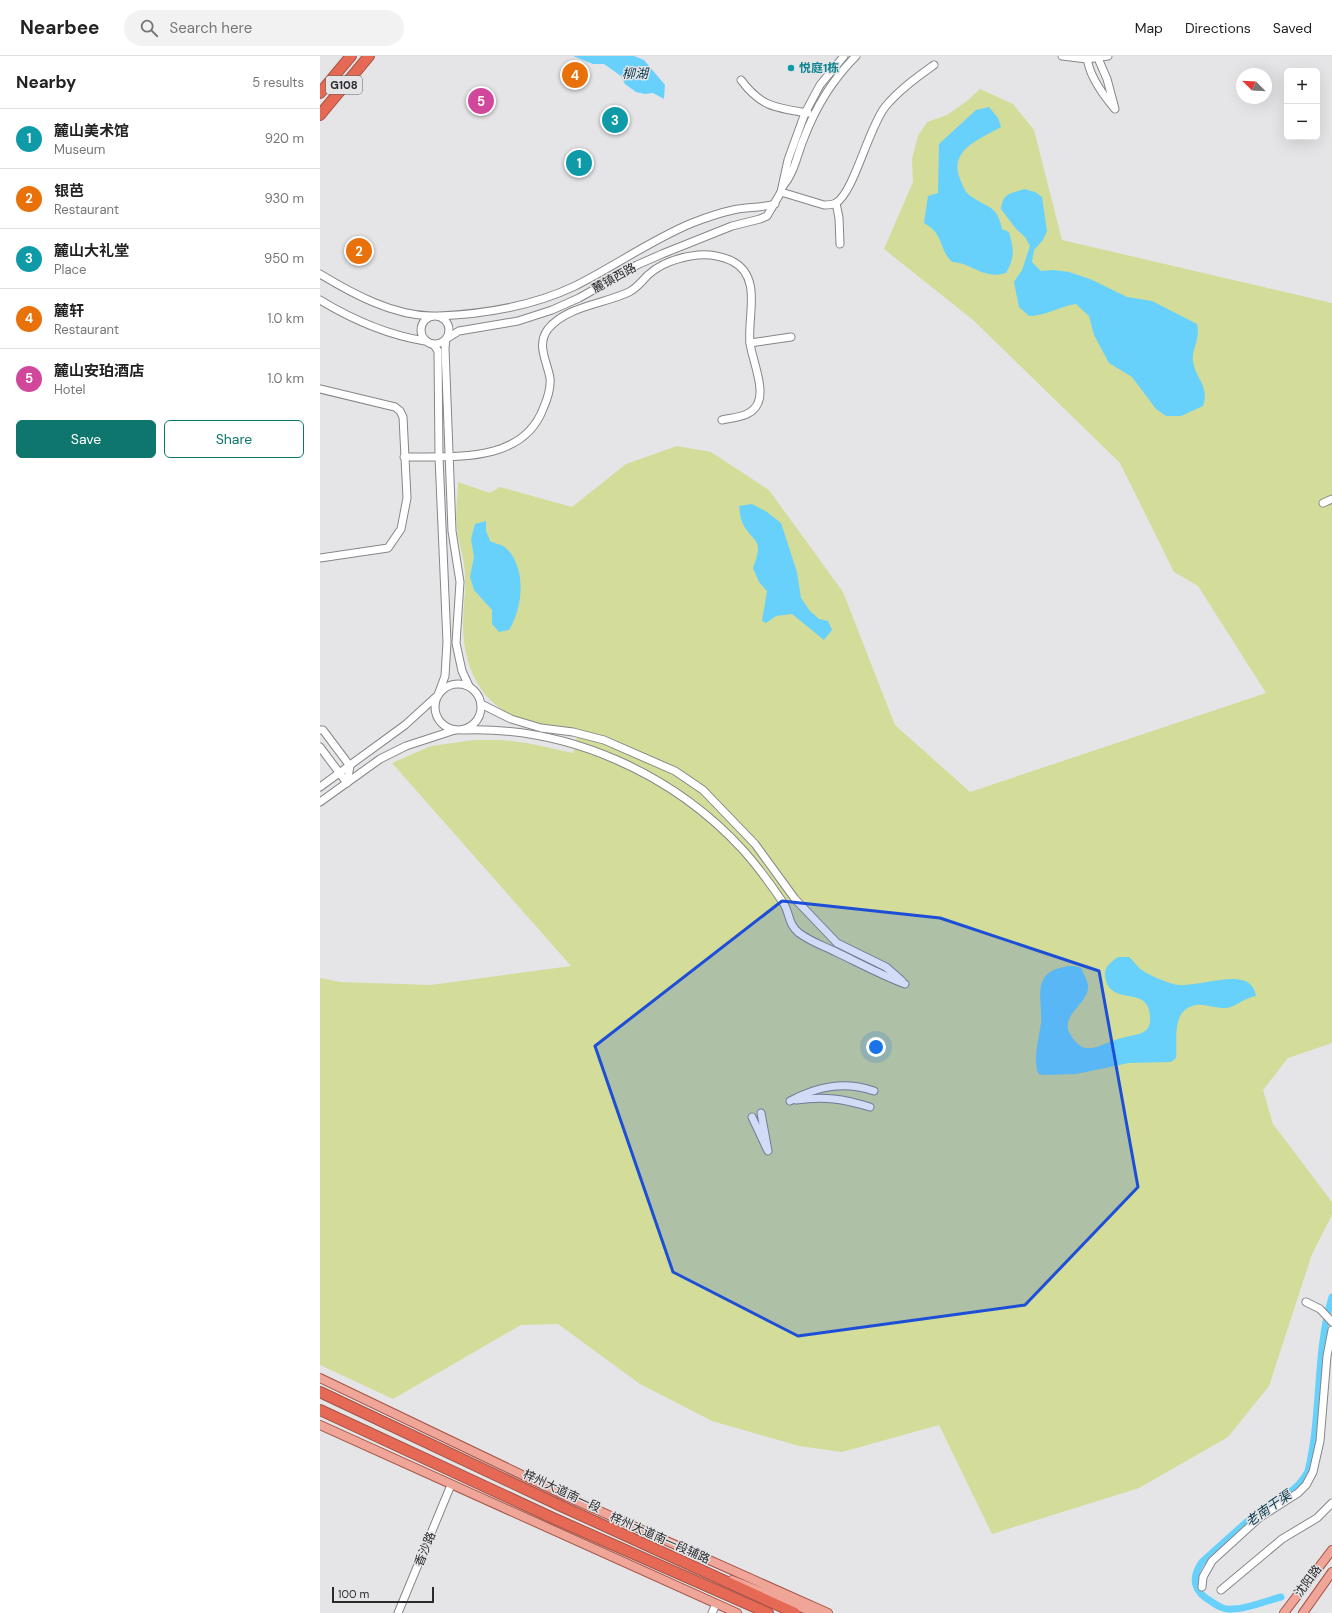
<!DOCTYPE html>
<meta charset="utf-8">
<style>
body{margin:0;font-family:"DM Sans","Noto Sans SC",sans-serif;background:#f2f2f2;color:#222}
.controls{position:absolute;right:12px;top:12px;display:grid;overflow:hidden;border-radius:6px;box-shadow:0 4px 16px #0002}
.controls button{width:36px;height:36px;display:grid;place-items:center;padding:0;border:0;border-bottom:1px solid #e0e0e0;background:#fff;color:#222;font:20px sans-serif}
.compass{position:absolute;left:916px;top:12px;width:36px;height:36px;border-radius:50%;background:#fff;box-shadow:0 4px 16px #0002;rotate:294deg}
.scale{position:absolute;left:12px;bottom:10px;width:102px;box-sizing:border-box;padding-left:4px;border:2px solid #292a2b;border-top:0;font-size:11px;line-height:14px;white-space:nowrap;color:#292a2b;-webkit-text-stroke:3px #e5e5e8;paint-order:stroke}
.you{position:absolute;left:556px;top:991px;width:14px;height:14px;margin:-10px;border:3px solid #fff;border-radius:50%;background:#1a73e8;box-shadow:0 0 0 6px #1a73e833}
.badge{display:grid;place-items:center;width:26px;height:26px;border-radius:50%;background:#0f766e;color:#fff;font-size:13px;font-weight:700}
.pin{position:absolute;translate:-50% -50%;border:2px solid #fff;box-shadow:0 1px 4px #0006}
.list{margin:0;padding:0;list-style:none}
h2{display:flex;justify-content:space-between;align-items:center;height:52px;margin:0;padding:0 16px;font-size:17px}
h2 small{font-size:13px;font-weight:400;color:#767676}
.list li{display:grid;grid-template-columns:26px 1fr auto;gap:12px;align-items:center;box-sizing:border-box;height:60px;padding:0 16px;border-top:1px solid #e0e0e0}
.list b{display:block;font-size:15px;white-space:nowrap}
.list p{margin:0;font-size:13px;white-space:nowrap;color:#767676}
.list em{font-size:13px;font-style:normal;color:#767676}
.actions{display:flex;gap:8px;padding:12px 16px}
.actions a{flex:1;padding:9px 0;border:1px solid #0f766e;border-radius:6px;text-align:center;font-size:14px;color:#0f766e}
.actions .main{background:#0f766e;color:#fff}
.icon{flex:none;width:22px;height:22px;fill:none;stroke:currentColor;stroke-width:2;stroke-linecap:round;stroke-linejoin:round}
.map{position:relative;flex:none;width:1012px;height:1557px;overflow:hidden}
header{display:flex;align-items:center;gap:24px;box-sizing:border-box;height:56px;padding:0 20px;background:#fff;border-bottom:1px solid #e0e0e0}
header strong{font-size:19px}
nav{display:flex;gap:22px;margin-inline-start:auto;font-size:14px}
.search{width:280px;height:36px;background:#f2f2f2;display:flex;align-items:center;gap:10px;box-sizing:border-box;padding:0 14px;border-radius:22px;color:#767676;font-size:15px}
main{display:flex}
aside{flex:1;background:#fff}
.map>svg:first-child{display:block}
</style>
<header>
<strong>Nearbee</strong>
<div class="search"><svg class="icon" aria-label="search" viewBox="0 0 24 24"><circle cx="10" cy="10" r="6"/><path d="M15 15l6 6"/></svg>Search here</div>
<nav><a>Map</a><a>Directions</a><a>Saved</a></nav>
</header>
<main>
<aside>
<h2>Nearby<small>5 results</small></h2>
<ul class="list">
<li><span class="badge" style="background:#0f9aa8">1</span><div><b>麓山美术馆</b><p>Museum</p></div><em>920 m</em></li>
<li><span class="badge" style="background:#e8710a">2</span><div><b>银芭</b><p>Restaurant</p></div><em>930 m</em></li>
<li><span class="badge" style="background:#0f9aa8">3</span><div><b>麓山大礼堂</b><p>Place</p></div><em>950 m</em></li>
<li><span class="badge" style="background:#e8710a">4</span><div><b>麓轩</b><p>Restaurant</p></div><em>1.0 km</em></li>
<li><span class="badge" style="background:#d1479c">5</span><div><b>麓山安珀酒店</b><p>Hotel</p></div><em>1.0 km</em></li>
</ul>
<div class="actions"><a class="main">Save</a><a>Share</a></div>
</aside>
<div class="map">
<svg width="1012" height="1557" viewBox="0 0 1012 1557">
<rect width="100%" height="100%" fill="#e5e5e8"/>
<!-- green -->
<path fill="#d3dc99" d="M660,33l33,15 21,26 28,110 270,63v740l-44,15 -25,32 10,34 59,78v13l-20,39 -43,132 -41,51 -89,51 -147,46 -53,-109 -97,27 -43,-6 -87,-25 -72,-37 -82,-60 -37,1 -128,74 -73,-34v-387l20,4 91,3 140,-19 -179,-203 39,-17 43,-6h28l25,3 46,10 6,-24c-15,-2 -31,-3 -45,-6 -49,-11 -70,-50 -71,-97 0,-17 3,-34 2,-51 0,-16 -7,-32 -8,-48 -2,-15 1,-31 1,-45l32,11 10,-6 72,20 54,-43 51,-18 34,6 58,38 74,102 52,133 75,67 296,-99 -68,-107 -24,-14 -54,-109 -147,-143 -89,-71 29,-67 -1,-23 6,-23 9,-14 20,-7 20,-14z"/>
<!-- water -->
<g fill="#67d1fc">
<path d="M253,0h61l10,4 21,25 -1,14 -11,-6 -8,1 -9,-2 -11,-8 -4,-8 -17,-12h-11z"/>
<path d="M669,51l9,11 3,9c-21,12 -53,23 -41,52 3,7 5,14 12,18 17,12 25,8 30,32l7,3c5,18 6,25 -3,41 -23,7 -33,-10 -54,-11 -14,-14 -7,-27 -28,-39l4,-27 10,-3 1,-49 37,-34z"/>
<path d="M704,133l11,3 7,5 5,34 -4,9 -9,10 -2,12 9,9 12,-1 16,2 21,7 37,18 25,4 45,23c4,15 -6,26 -4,37 2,17 17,25 10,45l-22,10h-15l-10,-7 -24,-32 -23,-14 -15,-28 -5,-19 -13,-12c-16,2 -30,12 -47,12l-10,-9 -5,-25 8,-12 8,-24 -5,-9 -9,-8 -15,-20c2,-17 10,-15 23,-20z"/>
<path d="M432,448l15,8 14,11 16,49 4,26 9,13 9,8 9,2 4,9 -8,10 -32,-26 -16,2 -10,7 -4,-2 5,-30 -8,-9 -6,-14c12,-32 0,-23 -11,-46 -2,-5 -2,-11 -3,-16z"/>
<path d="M166,465v10l4,10c5,3 12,3 16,7 21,20 17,60 3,82l-10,2 -7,-8v-14l-18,-20 -4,-13 4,-20 -3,-18 4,-15z"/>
<path d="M798,901h11c5,4 8,10 13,13 8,6 22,11 31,14 22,7 78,-22 83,12 -13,2 -18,10 -29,12 -10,1 -21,-4 -31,-3 -26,5 -18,35 -20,53l-5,4 -42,1 -53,11 -34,1 -4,-2c-5,-14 1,-35 3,-50 2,-20 -10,-48 19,-55 8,-2 12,-3 21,0 2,5 6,11 7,17 2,18 -29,30 -18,49 15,25 28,11 48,5 17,-6 37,-1 31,-29 -5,-23 -40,-4 -44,-34 -1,-9 6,-14 13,-19z"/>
</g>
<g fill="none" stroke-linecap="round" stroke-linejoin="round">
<!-- canal -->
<path stroke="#67d1fc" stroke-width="7" d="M961,1541c-16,4 -33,12 -49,12 -8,1 -14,-3 -20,-7 -18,-10 -22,-23 -10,-40 18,-16 35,-32 53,-47 20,-16 41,-20 53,-44 14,-57 7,-117 24,-174"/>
<!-- minor casing -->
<g stroke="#858688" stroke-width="9">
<g id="minor">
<path d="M742,0l25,3 21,-3"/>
<path d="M767,0c1,18 17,40 28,53l-8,-30 -10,-23"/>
<path d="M421,24c20,27 35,28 67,33"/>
<path d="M463,130c12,-14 14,-32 21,-48 12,-32 28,-58 52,-82"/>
<path d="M461,136l43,13c5,0 8,0 12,-2 18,-11 32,-74 49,-96 14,-17 31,-29 49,-42"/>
<path d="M516,147l3,15 1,26"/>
<path d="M0,218c33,20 72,41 111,42"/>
<path d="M0,244c33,20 67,35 105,41"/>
<circle cx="115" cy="274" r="14"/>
<path d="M119,260c47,-2 94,-10 136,-30 40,-20 76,-46 117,-63 13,-5 27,-10 41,-13 14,-3 28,-2 42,-6"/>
<path d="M430,287l41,-6"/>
<path d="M0,333l75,18 5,4 3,6 4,81 -6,31 -13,19 -68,10"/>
<path d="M84,401c48,-1 118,7 139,-48 4,-9 8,-21 7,-31 -3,-17 -14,-33 -2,-49 19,-23 56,-25 81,-37 8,-4 13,-11 19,-17 13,-12 33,-18 50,-20 12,-1 23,1 34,6 31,16 15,55 18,82 2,16 15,45 8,60 -6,14 -23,14 -36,17"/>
<path d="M1003,447l9,-4"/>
<circle cx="138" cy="651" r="23"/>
<path d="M149,630l-7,-15 -6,-28 4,-61 -8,-51 -7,-183 1,-9 13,-8 59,-10 34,-11 27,-12 58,-33 25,-11 70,-28 28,-7 7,-3 14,-24 7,-32 17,-47 15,-28 24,-29"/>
<path d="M161,648l30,15 30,9 32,4 31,8 71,31 28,19 52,54 40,55 42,44 49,24 16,14"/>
<path d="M0,674h3l27,36 -3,17 -27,-36"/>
<path d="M143,674c105,-4 210,43 281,121 14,16 28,35 40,53 6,10 4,20 15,29 14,10 23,12 37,19 23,11 45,23 69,32"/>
<path d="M0,731l85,-62 33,-30 7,-19 2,-34 -8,-185 -1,-106 -4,-6 -5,-2"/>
<path d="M0,746l60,-43 26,-13 49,-16"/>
<path d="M476,1044c29,-4 47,-1 74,7"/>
<path d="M470,1045c28,-15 54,-20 84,-10"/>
<path d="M432,1061l16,34 -7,-38"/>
<path d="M986,1246l14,7 12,13"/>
<path d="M882,1531l1,-10 9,-16 47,-43 39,-25 8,-8 7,-13 7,-31 7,-85 5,-26"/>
<path d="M901,1534l61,-51 35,-21 15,-15"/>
<path d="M78,1557l53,-128"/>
<path d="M392,1557l4,-9"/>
</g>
</g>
<!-- major casing -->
<g stroke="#a35346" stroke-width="10">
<g id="major">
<path d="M0,1322l246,118 262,117"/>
<path d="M0,1369l417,188"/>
<path d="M412,1524l83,33"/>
<path d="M964,1557l48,-63"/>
<path d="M983,1557l29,-41"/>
</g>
</g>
<!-- highway casing -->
<g stroke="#a35346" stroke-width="12">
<g id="highway">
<path d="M0,37l31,-37"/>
<path d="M0,59l49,-59"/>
<path d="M0,1336l241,114 234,107"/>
<path d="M0,1354l235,109 213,94"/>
</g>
</g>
<!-- minor -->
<use href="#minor" stroke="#fff" stroke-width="7"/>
<!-- major -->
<use href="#major" stroke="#efa598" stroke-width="8"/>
<!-- highway -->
<use href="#highway" stroke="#e56954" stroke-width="10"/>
</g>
<!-- marked area -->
<path fill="#1d4ed8" fill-opacity="0.2" stroke="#1d4ed8" stroke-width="3" stroke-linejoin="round" d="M462,845l158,17 159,53 39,216 -113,118 -227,31 -125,-64 -78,-226z"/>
<!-- markers -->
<circle fill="#0f9aa8" stroke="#e5e5e8" stroke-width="1.5" cx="471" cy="12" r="4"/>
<g text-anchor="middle" stroke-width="3" stroke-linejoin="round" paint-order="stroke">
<!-- shield labels -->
<rect fill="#e5e5e8" stroke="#616264" stroke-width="1" x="6" y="20" width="36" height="18" rx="3"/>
<g font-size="11" font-weight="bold" fill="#292a2b">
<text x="24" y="33">G108</text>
</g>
<!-- culture labels -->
<g font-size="12" font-weight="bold" fill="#0d838f" stroke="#e5e5e8" text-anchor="start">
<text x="479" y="16">悦庭1栋</text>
</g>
<!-- street labels -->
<g font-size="12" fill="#292a2b" stroke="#e5e5e8">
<text transform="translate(294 222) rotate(-29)" y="4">麓镇西路</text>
<text transform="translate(242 1435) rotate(25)" y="4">梓州大道南一段</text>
<text transform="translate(340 1482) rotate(24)" y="4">梓州大道南一段辅路</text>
<text transform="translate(105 1493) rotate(-68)" y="4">香沙路</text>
<text transform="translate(988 1525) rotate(-53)" y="4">沈阳路</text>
</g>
<!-- water labels -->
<g font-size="13" font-style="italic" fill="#083a4b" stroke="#e5e5e8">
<text x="315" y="22">柳湖</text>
<text transform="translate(948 1452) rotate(-35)" y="5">老南干渠</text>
</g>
</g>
</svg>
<div class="controls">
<button>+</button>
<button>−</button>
</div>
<svg class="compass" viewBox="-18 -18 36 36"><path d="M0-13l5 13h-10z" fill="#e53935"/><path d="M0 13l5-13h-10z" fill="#767676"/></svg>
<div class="scale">100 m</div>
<div class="you"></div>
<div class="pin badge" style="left:259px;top:107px;background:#0f9aa8">1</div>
<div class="pin badge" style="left:39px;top:195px;background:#e8710a">2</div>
<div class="pin badge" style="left:295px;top:64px;background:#0f9aa8">3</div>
<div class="pin badge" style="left:255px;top:19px;background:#e8710a">4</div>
<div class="pin badge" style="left:161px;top:45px;background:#d1479c">5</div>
</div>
</main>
